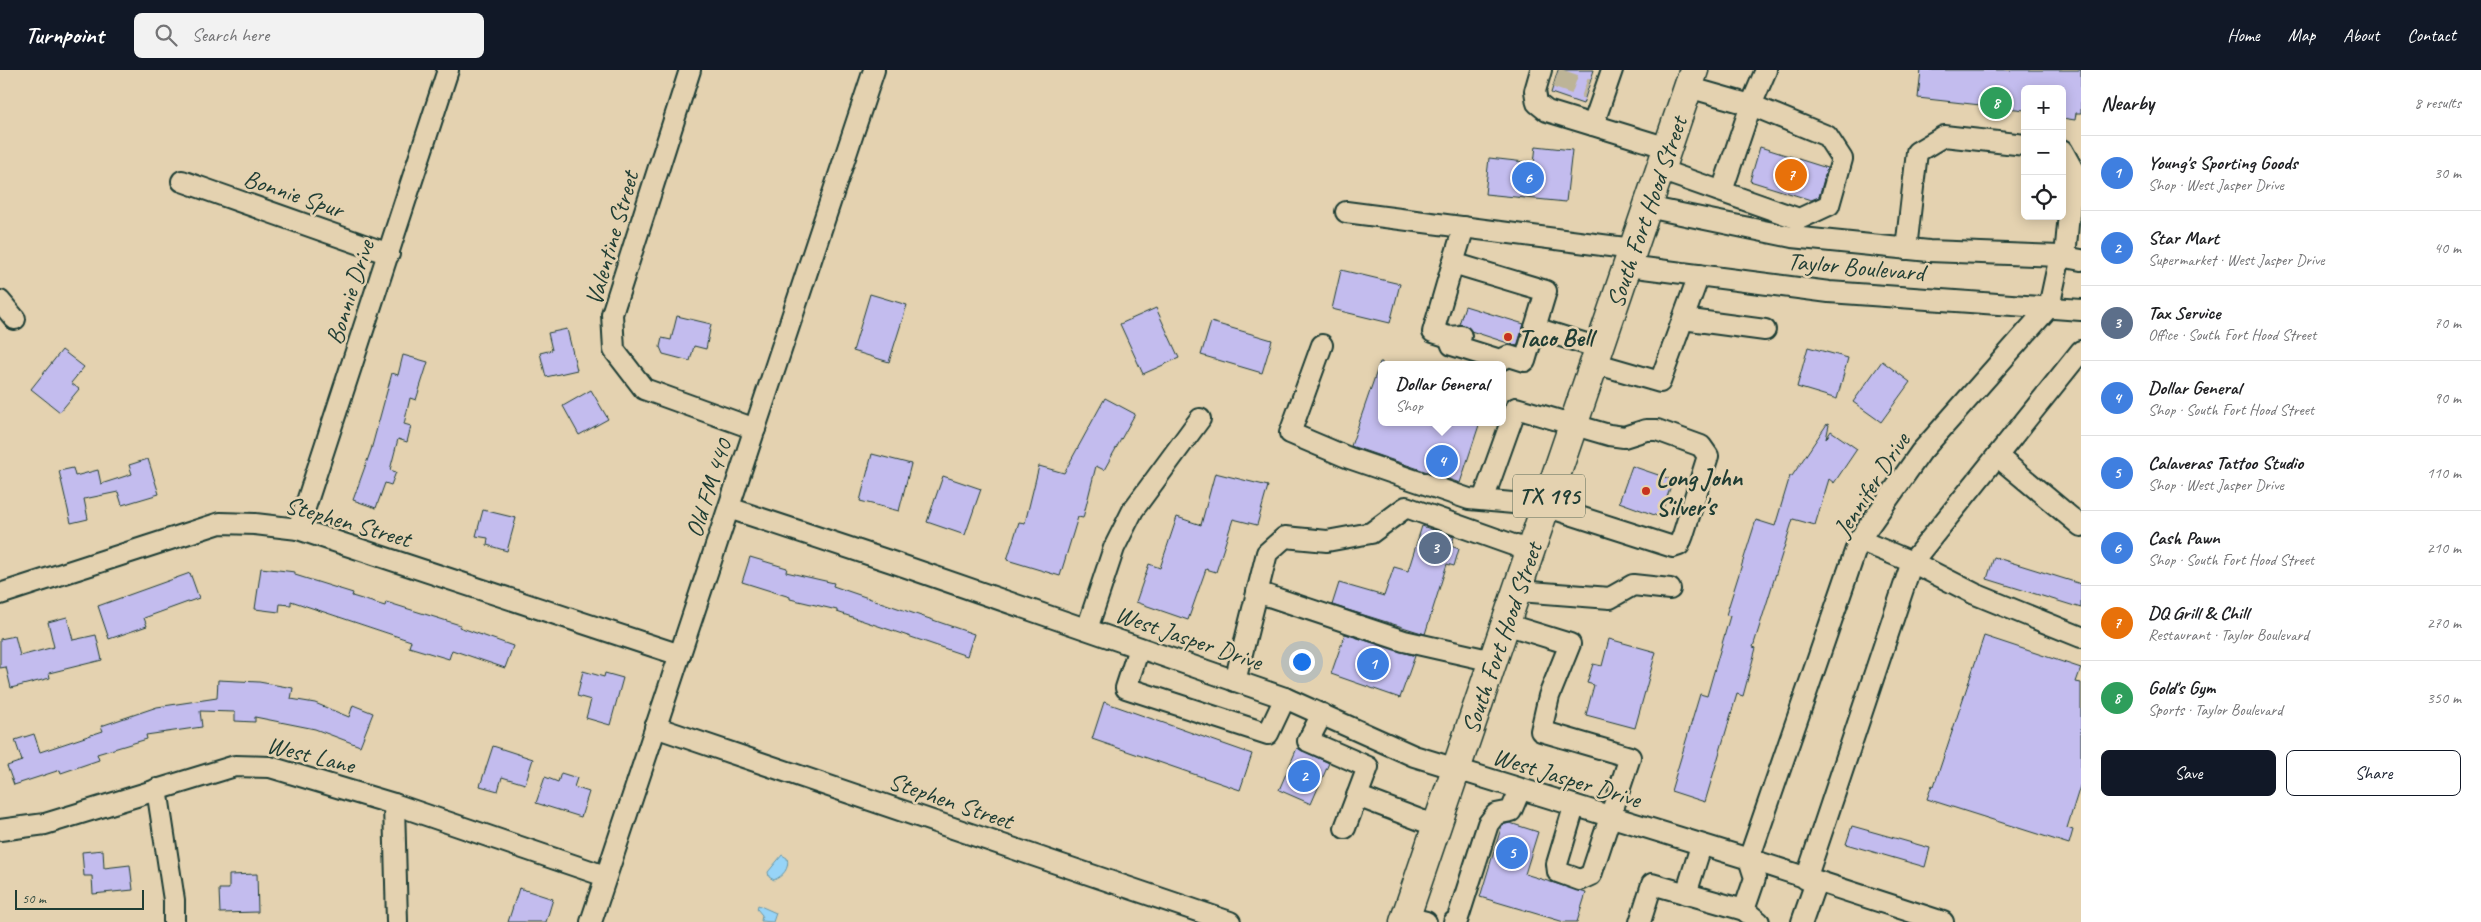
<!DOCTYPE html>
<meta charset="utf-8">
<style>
body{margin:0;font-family:Caveat,sans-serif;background:#f2f2f2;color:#202124}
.controls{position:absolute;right:15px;top:15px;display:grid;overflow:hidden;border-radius:8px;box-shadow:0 2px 12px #0003}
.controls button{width:45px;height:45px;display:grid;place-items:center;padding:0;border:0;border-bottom:1px solid #e0e0e0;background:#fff;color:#202124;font:25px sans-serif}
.scale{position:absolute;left:15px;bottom:12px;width:129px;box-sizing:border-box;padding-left:5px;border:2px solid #1f3d34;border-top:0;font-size:14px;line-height:18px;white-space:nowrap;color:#1f3d34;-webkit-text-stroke:4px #e4d2b0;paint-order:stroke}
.you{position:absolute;left:1301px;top:591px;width:18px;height:18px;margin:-12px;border:4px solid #fff;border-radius:50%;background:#1a73e8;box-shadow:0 0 0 8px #1a73e833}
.badge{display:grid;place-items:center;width:32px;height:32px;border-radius:50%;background:#111827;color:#fff;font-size:16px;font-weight:700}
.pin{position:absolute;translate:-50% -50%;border:2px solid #fff;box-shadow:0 1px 5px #0006}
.popup{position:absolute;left:1378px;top:291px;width:128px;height:65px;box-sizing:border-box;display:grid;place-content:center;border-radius:8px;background:#fff;filter:drop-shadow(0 1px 4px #0005);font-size:16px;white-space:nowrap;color:#757577}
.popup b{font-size:19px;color:#202124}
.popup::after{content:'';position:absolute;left:50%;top:100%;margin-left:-10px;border:10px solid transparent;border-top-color:#fff}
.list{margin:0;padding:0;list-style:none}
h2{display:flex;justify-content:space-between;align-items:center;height:65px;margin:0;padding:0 20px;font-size:21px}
h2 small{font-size:16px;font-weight:400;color:#757577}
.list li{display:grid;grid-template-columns:32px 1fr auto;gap:15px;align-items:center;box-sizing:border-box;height:75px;padding:0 20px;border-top:1px solid #e0e0e0}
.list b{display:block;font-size:19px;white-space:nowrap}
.list p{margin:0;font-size:16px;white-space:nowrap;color:#757577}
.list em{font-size:16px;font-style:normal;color:#757577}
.actions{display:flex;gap:10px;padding:15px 20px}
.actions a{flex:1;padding:11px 0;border:1px solid #111827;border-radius:8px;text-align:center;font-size:18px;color:#111827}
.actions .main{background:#111827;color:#fff}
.icon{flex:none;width:28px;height:28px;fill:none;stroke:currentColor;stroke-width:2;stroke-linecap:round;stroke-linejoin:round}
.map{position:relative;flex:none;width:2081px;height:852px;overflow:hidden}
header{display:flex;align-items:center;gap:30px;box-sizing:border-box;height:70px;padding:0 25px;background:#111827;color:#fff}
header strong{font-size:24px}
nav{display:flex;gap:28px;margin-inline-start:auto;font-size:18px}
.search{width:350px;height:45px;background:#f2f2f2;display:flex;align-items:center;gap:12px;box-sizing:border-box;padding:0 18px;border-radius:8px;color:#757577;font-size:19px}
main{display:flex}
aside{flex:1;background:#fff}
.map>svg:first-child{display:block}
</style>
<header>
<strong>Turnpoint</strong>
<div class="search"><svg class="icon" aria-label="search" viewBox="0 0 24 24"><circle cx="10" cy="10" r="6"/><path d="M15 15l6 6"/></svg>Search here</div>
<nav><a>Home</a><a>Map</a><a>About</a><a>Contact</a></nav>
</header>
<main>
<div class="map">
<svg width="2081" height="852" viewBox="0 0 2081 852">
<rect width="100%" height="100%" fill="#e4d2b0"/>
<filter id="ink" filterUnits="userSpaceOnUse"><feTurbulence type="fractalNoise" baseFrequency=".02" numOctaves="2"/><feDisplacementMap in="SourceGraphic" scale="10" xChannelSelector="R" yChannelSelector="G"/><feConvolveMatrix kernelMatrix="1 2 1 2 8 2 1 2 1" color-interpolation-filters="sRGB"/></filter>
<g filter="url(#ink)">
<!-- water -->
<g fill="#97d4f8" stroke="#6798aa">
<path d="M782,785l5,3c3,10 -4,18 -13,22l-5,-3 -1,-5z"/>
<path d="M758,835l18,8 -3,9 -12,-1 1,-6 -5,-6z"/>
</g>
<!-- building -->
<g fill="#c3bcee" stroke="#1f3d34">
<path d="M1558,0h36l-11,34 -32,-11z"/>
<path d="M1921,0h160v43h-5l-1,7 -13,-2v-29h-37v21l-107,-12z"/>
<path d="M1536,76l36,4 -6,52 -81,-8 4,-36 45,5z"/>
<path d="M1760,77l67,21 -8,29 -8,3 -61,-19z"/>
<path d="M1341,200l59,14 -10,39 -58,-14z"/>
<path d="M870,224l37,11 -18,57 -36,-11z"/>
<path d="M1465,236l59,18 -7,22 -46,-15 -5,-5 -7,-2z"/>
<path d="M1156,238l23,50 -36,16 -23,-50z"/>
<path d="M677,246l34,8 -5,25 -12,-3 -4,15 -27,-7 -3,-7 2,-9 9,2z"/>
<path d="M1211,252l61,18 -10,33 -61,-18z"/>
<path d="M567,259l10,41 -31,7 -6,-24 12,-3 -4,-17z"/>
<path d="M1808,277l40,11 -11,41 -40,-12z"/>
<path d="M62,280l22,17 -13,16 8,6 -19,23 -29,-23z"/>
<path d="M403,285l25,7 -12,38 -6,-2 -6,26 7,2 -4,16 -9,-3 -8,31 6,2 -5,13 -6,-2 -9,25 -23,-8 18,-50 21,-77 6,2z"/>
<path d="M1882,291l28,21 -29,40 -28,-20z"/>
<path d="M1380,292h2v60h98l-20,61 -109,-37z"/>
<path d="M591,320l17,29 -29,16 -16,-29z"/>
<path d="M1105,328l30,16 -31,56 -8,-4 -13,52 -5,-1 -18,59 -53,-16 12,-38 6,1 14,-57 25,7z"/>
<path d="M1827,354l2,1 -3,14 5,-8 26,18 -23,34 -5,-4 -14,46 -22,-6 -40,128 3,1 -13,48 -6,-2 -32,108 -34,-11 29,-97 7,2 23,-80 -4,-1 30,-95 19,6 15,-50h2z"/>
<path d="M872,384l39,10 -12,47 -39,-10z"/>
<path d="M148,389l11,35 -37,11 -4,-13 -34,7 4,20 -17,4 -12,-52 14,-3 2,8 23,-6 3,14 31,-10 -3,-9z"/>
<path d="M1632,396l41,14 -13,37 -41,-15z"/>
<path d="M1215,403l53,13 -11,39 -24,-6 -17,53 -10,-3 -18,51 -52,-18 13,-38 11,4 17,-51 24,8z"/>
<path d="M943,406l38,13 -16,46 -38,-13z"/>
<path d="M483,440l33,8 -9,33 -20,-6 1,-7 -12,-2z"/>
<path d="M1422,456l32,11 -3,9 8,3 -5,17 -7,-2 -22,70 -93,-29 7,-22 45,13 10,-29 14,4z"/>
<path d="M750,487l37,11 -1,4 48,11 -1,3 141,48 -7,22 -130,-44v-2l-47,-11v-2l-48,-15z"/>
<path d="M1994,487l87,27v24l-94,-29z"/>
<path d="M261,498l34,4v3l58,18 -1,3 33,10 1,-4 74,23 -1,2 54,19 -8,22 -53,-18 -3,9 -40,-12 2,-6 -120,-40v4l-11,-1 -1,8 -24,-3z"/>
<path d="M190,503l9,25 -55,20 3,8 -38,13 -11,-33z"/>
<path d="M67,547l6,23 23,-5 6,25 -53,13 1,5 -39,10 -5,-21 -6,1v-29l15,-3 5,20 34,-9 -6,-25z"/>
<path d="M1345,564l70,22 -15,42 -69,-24z"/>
<path d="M1984,566l97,32 -5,14 5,1v100l-14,45 6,2 -4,14 -142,-45 5,-14 2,1z"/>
<path d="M1609,569l47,13 -21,76 -49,-13 8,-30 -7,-2 6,-19 9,2z"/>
<path d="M583,601l21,6 1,-4 18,5 -13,47 -24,-7 5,-18 -14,-4z"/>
<path d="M218,610l41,2 34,6 -2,11 24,4 34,14 4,-12 20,8 -13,33 -45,-17 -60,-12v5l-20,-1v-9l-35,-1 2,16 -56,8 1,4 -50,15 2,6 -38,13 -1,-3 -46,15 -7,-19 15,-5 -7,-21 19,-6 6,18 63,-21 -2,-5 56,-19 60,-9z"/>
<path d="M1104,632l148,52 -12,36 -148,-51z"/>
<path d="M493,676l40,13 -8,25 -23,-7 -4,14 -18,-5z"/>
<path d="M1297,678l32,15 -18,41 -32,-14z"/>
<path d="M561,703l16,5 -3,9 15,5 -8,25 -45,-14 9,-26 13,5z"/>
<path d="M1510,753l28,9 -13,42 61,19 -9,29h-13l-84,-25 22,-72z"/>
<path d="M1852,756l78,22 -5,19 -79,-23z"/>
<path d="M103,780l1,18 26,-3 3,25 -40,4 -1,-18h-8l-2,-24z"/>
<path d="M257,804l1,38 -38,1 -1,-24h10v-14z"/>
<path d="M519,818l34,11 -7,23h-38z"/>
</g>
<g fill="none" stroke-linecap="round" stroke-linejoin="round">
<!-- minor-tunnel -->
<path stroke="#bdb497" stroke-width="20" stroke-dasharray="20 10" stroke-linecap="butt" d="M1556,8l31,11"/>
<!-- minor casing -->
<g stroke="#1f3d34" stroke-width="24">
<g id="minor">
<path d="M690,0l-78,244 2,36 30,39 111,40"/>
<path d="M1541,0l-6,21 2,12 10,8 121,37"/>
<path d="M1688,17l63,18 -29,86"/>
<path d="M1593,55l19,-55"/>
<path d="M2062,80l11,20 -8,87"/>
<path d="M1660,100l139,49 30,-14 13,-46 -15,-23 -76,-31 15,-35"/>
<path d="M182,111l207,73"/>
<path d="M1647,137l145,30 137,14 131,5 21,4"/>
<path d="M1346,142l287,37"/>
<path d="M1906,179l11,-97 27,-16 81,9"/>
<path d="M1453,193l-20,69 16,5 12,-1"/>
<path d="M1628,196l201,26 252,18"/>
<path d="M0,231l15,18"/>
<path d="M1683,249l82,11"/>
<path d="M1535,258l64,20"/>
<path d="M1449,267l3,8 48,15 9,-4 16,5 21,-70 -93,-28 11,-36"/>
<path d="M1322,275l-32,88 59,25 120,41 76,7 128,41 6,-2 4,-10 25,-79 -7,-10 -44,-16h-11l-22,7 -15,-2 -93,-27 -33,92"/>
<path d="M1594,293l66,19 39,-107"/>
<path d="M1997,386l84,70"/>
<path d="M729,438l163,54 393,136 129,58 335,103 194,63"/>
<path d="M298,459l150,-459"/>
<path d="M1859,470l53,22 63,32 106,43"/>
<path d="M1517,521l93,7 23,-13 37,4"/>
<path d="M1257,522l147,49 89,20"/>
<path d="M0,524l220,-71 35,1 43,5 382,126"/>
<path d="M1505,554l65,20 -21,52 -8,35 89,26 -39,118 -11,5 -22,-8 -1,-8 17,-57"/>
<path d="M1087,559l27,-81 19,-38 67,-91"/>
<path d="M1139,578l-13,40 142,46 17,-36"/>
<path d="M1235,611l32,-128 18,-16 42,4 44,-8 35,-26 124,44"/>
<path d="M1322,644l-14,27 60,26 -23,61"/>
<path d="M655,657l575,195"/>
<path d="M157,719l17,111v22"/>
<path d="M1357,726l79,30"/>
<path d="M394,734l3,118"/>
<path d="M0,760l45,-6 190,-58 35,1 124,37 211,72"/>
<path d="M1806,809l106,-317 169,-211"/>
<path d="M1686,824l15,-48"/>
<path d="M1744,840l15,12"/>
<path d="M1406,847l20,5"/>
<path d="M591,852l283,-852"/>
<path d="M1454,852l3,-1 31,-97 8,-10 15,-3 9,-21"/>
<path d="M1640,852l12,-38 92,26 11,-32 -6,-19 110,-319 62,-88 128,-145 11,-51"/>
<path d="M1802,852l14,-40"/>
</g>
</g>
<!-- highway casing -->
<g stroke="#1f3d34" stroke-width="31">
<path id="highway" d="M1404,852l290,-852"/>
</g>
<!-- minor -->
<use href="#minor" stroke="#e4d2b0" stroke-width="20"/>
<!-- highway -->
<use href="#highway" stroke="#e4d2b0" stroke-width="28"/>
</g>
</g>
<!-- markers -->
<g fill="#c8321e" stroke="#e4d2b0" stroke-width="2">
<circle cx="1508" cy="267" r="5"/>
<circle cx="1646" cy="421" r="5"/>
</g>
<g text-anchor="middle" stroke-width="5" stroke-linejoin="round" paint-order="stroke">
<!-- shield labels -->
<rect fill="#e4d2b0" stroke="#5a6a59" stroke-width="1" x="1513" y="404.5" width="72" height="43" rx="4"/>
<g font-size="24" font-weight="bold" fill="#1f3d34">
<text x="1549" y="434">TX 195</text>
</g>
<!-- street labels -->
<g font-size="25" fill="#1f3d34" stroke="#e4d2b0">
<text transform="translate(294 123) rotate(19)" y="9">Bonnie Spur</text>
<text transform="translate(1646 142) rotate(-71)" y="9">South Fort Hood Street</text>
<text transform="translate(611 168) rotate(-74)" y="9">Valentine Street</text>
<text transform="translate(1856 196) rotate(5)" y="9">Taylor Boulevard</text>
<text transform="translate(349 222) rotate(-72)" y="9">Bonnie Drive</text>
<text transform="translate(1871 414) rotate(-57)" y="9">Jennifer Drive</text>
<text transform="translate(708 418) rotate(-72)" y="9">Old FM 440</text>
<text transform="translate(348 451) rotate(16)" y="9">Stephen Street</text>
<text transform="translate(1189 567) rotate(19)" y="9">West Jasper Drive</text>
<text transform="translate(1501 568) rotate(-71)" y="9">South Fort Hood Street</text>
<text transform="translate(311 684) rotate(14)" y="9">West Lane</text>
<text transform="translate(1567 707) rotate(17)" y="9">West Jasper Drive</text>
<text transform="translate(951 730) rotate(19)" y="9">Stephen Street</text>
</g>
<!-- poi labels -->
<g font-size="25" font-weight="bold" fill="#1f3d34" stroke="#e4d2b0" text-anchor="start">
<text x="1518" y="276">Taco Bell</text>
<text x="1656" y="416">Long John<tspan x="1656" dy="29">Silver's</tspan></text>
</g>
</g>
</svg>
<div class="controls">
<button>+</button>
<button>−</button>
<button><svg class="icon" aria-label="locate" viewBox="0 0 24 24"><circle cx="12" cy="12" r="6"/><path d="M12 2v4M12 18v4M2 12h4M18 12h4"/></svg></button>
</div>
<div class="scale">50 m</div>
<div class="you"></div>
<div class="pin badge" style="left:1373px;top:594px;background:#3f7fe0">1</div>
<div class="pin badge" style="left:1304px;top:706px;background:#3f7fe0">2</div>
<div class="pin badge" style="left:1435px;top:478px;background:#5c6f8a">3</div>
<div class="pin badge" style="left:1442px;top:391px;background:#3f7fe0">4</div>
<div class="popup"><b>Dollar General</b>Shop</div>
<div class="pin badge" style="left:1512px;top:783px;background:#3f7fe0">5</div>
<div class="pin badge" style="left:1528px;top:108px;background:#3f7fe0">6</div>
<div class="pin badge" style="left:1791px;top:105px;background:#e8710a">7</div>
<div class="pin badge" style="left:1996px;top:33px;background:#2e9e5b">8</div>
</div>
<aside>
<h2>Nearby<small>8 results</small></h2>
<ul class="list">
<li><span class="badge" style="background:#3f7fe0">1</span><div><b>Young's Sporting Goods</b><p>Shop · West Jasper Drive</p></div><em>30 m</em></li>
<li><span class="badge" style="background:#3f7fe0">2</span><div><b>Star Mart</b><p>Supermarket · West Jasper Drive</p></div><em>40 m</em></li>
<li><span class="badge" style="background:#5c6f8a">3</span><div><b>Tax Service</b><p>Office · South Fort Hood Street</p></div><em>70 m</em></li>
<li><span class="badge" style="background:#3f7fe0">4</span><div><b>Dollar General</b><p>Shop · South Fort Hood Street</p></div><em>90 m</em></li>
<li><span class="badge" style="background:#3f7fe0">5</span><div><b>Calaveras Tattoo Studio</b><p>Shop · West Jasper Drive</p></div><em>110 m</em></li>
<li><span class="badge" style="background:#3f7fe0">6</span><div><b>Cash Pawn</b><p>Shop · South Fort Hood Street</p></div><em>210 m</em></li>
<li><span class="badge" style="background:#e8710a">7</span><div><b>DQ Grill &amp; Chill</b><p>Restaurant · Taylor Boulevard</p></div><em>270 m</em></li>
<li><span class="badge" style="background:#2e9e5b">8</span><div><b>Gold's Gym</b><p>Sports · Taylor Boulevard</p></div><em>350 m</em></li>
</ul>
<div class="actions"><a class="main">Save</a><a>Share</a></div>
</aside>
</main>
